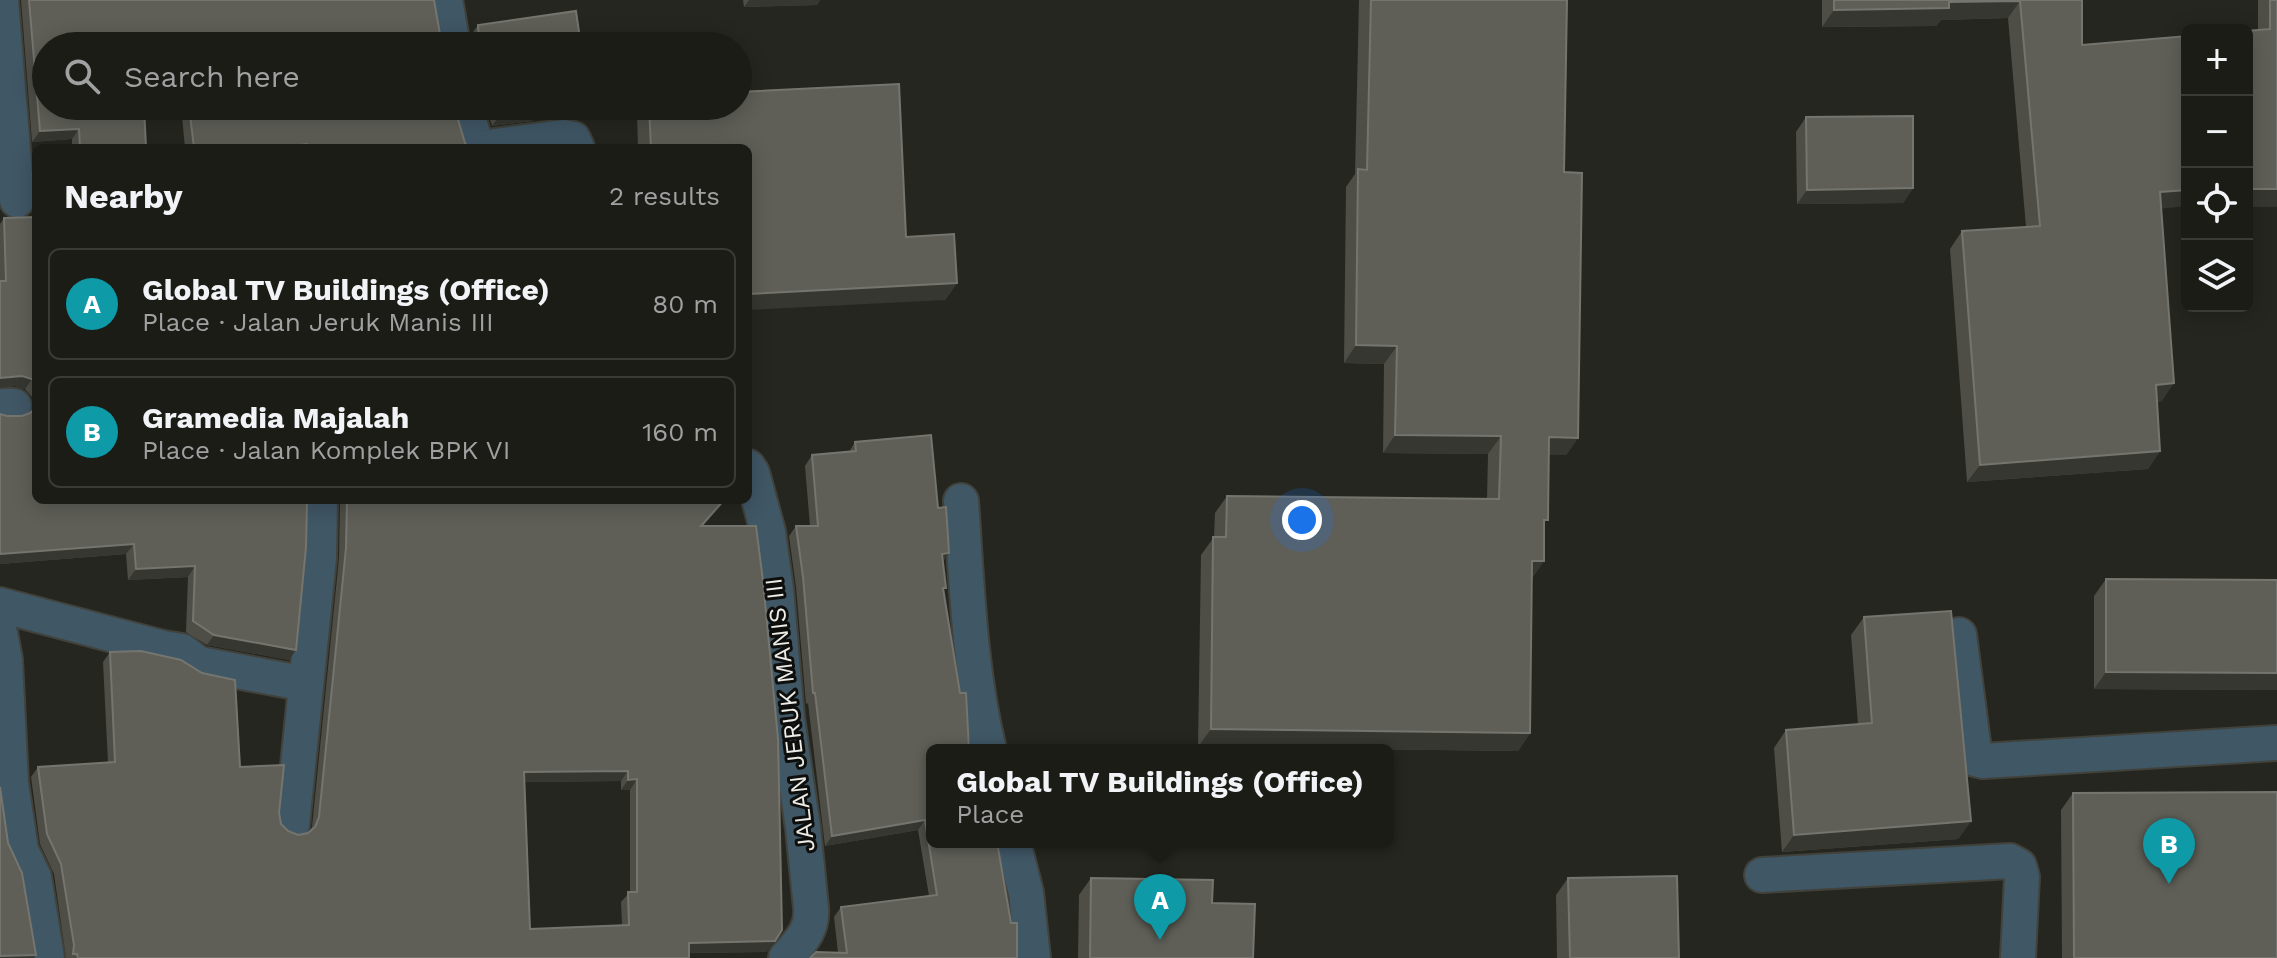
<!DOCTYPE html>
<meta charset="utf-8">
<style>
body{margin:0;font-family:"Work Sans",sans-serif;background:#292924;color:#f1f3f6}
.controls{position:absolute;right:24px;top:24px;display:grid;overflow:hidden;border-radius:12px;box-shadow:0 4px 20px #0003}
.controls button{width:72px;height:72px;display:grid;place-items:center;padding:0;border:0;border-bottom:2px solid #3a3a36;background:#1c1c17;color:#f1f3f6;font:40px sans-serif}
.you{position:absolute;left:1302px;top:520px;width:28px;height:28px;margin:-20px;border:6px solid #fff;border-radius:50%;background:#1a73e8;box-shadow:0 0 0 12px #1a73e833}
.badge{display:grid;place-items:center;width:52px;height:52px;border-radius:50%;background:#1a73e8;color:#fff;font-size:26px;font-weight:700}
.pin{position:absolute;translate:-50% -66px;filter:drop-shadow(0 2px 4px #0008)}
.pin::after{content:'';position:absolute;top:42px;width:28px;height:24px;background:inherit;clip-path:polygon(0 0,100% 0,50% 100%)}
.popup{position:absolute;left:926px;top:744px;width:468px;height:104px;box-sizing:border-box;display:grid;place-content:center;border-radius:12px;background:#1c1c17;filter:drop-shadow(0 2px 6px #0005);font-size:26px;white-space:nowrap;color:#a0a1a1}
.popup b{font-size:30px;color:#f1f3f6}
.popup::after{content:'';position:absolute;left:50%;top:100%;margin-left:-16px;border:16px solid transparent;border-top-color:#1c1c17}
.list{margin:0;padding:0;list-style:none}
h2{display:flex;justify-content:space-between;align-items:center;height:104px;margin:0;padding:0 32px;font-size:34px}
h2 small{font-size:26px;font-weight:400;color:#a0a1a1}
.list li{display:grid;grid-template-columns:52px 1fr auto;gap:24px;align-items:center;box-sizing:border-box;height:112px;margin:0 16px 16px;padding:0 16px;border:2px solid #3a3a36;border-radius:12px}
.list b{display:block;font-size:30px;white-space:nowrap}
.list p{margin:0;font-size:26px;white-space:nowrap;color:#a0a1a1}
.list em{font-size:26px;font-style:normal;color:#a0a1a1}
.icon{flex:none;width:44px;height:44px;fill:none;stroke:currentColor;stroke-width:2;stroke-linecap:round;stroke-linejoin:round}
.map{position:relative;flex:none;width:2277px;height:958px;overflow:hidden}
.search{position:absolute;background:#1c1c17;box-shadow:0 4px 20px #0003;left:32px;top:32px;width:720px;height:88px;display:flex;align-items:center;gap:20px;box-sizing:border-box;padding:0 28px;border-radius:44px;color:#a0a1a1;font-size:30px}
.panel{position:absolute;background:#1c1c17;box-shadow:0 4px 20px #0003;left:32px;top:144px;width:720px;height:360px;border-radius:12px}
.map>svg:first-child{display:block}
</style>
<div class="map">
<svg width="2277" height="958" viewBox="0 0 2277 958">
<rect width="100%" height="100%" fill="#25261f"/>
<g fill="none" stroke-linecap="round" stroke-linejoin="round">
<!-- street casing -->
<g stroke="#41423b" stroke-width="38">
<g id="street">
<path d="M1,0l16,200"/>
<path d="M445,0l8,46"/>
<path d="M465,106l12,42"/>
<path d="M480,148l83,-11 10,2 4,9"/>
<path d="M0,406h14"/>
<path d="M748,467l4,6 16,59 8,57 11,129 16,110 8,80c2,22 -11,34 -25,50"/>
<path d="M961,501c6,83 8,168 28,249"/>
<path d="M0,605l163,43 19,3 17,13 107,20"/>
<path d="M0,633l5,27 6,123 10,67 13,27 13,81"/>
<path d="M1959,635l16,124 8,2 294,-18"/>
<path d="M292,825l27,-267 1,-58"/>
<path d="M1013,842l13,51 7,65"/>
<path d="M1762,875l248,-14 9,5 3,11 -4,81"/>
</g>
</g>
<!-- street -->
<use href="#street" stroke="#405766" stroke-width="34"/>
</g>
<!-- wall -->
<g fill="#4e4e47" fill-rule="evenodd">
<path d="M21,0h413l-388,46 100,102h-74v-9l-40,3z"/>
<path d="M743,0h77l-3,5 -73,2z"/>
<path d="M1359,0h208l-3,172 14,266 -12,17h-17l-5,71v35l-12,17 -2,155 -12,18 -320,-4 3,-192 13,-18 1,-24 12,-17 260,3 1,-45 -105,-1 1,-89 -40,-1 2,-176 9,-13z"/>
<path d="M1822,0h260v45l79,164 1,192 -5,1 3,49 -12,18 -181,13 -17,-233 12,-18 64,-4 -18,-209 -67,2 -5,6 -114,1z"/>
<path d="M2258,0h19v207h-30l11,-177z"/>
<path d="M478,25l103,21h-109l-1,-11z"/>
<path d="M181,106h273l11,37 3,5h-283z"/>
<path d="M486,106h98l-2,3 -46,6 -4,6 -40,5z"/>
<path d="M642,106h96l168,131 51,46 -12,17 -197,-152h-110l-1,-35z"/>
<path d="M1806,117l107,71 -10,15 -106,1 -1,-72z"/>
<path d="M36,217v283h271l-18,160 -82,-15 -21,-13 2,-55 -60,3 -2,-26 -126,10v-150l7,2h15l8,-3 4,-6 -2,-10 -7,-8 -10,-3 -15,2v-164l4,-6z"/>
<path d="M855,442l88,121v28l-11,159 85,208 -179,-5 -4,-36 7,-10 88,-11 -11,-66 -93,16 -17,-143 -2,1 -10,-117 -7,-51 7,-10h14l-5,-60 7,-11 37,-3z"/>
<path d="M340,500h386l-24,26 65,426 -78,1v5h-623l-12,-84 -14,-30 -9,-67 7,-10 70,-4 -5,-101 7,-10 130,115 39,46 2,11 7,7 10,4 10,-2 2,-2 2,-4 27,-269zM621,781v9h9v102l-9,10 1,23 -92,4 -6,-147z"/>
<path d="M2106,579l171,1v110l-183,-1v-93z"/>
<path d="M1864,617l107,204 -13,18 -176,13 -8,-104 12,-18 72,-6 -7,-89z"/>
<path d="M2073,793l204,165h-215l-1,-148z"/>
<path d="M1091,878l121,25 41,55h-175l1,-63z"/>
<path d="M1568,878l111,80h-122l-1,-63z"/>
</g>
<!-- shaded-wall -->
<g fill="#363730">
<path d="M749,0h71l-3,5 -73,2z"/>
<path d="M2020,1l-12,17 -67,2 -5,6 -114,1 12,-17 115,-8z"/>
<path d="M538,106h46l-2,3 -46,6 -4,6 -40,5 7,-10z"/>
<path d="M79,129l-7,10 -40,3 8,-11z"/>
<path d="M307,144l-2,4h-28z"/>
<path d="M1913,188l-10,15 -106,1 10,-14z"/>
<rect x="2247" y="189" width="30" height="18"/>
<path d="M2187,190v16l-39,4 12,-18z"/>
<path d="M957,283l-12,17 -197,10v-16z"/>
<path d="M1356,345l41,1 -13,18 -40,-1z"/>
<path d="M22,376l10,3 -7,10 -10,-3 -15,2v-10z"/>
<path d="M2174,383l-12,18 -19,2 13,-18z"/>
<path d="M1395,435l106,1 -13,18 -105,-1z"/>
<path d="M1549,437l29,1 -12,17h-29z"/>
<path d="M2160,451l-12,18 -181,13 13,-17z"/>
<path d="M724,500h2l-32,36 7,-10z"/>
<path d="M134,544l-8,10 -126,10v-10z"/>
<path d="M949,553l-7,11v-10z"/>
<path d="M1532,561h12l-13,18z"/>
<path d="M195,566l-7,11 -60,3 8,-11z"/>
<path d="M214,635l82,15 -7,10 -82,-15z"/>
<path d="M2106,672l171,1v17l-183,-1z"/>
<path d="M1211,729l319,4 -12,18 -320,-4z"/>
<path d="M628,771l-7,10 -104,1 7,-10z"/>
<path d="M637,779l-7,11h-9l7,-10z"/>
<path d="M925,820l-7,10 -93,16 7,-10z"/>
<path d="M1971,821l-13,18 -176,13 12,-17z"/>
<path d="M775,941l-8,11 -85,1 7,-10z"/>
<path d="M36,955l-2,3h-34v-2z"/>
</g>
<!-- building -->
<g fill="#5f5f58" stroke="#75756f" stroke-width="2" fill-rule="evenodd">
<path d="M29,0h405l7,40 3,6h-398v60h98l2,42h-66l-1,-19 -39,2z"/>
<path d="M1371,0h196l-3,172 18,1 -4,265 -29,-1 -1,83h-4v41h-12l-2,172 -319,-4 2,-192h13l1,-41 272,3 2,-63 -106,-1 2,-89 -41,-1 2,-176 9,1z"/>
<path d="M1834,0h248v45l105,-9v154l-27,2 14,191 -18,2 4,66 -180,14 -18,-234 78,-5 -20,-225 -71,1v6l-115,2z"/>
<path d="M2270,0h7v189h-30v-158l23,-2z"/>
<path d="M576,11l5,35h-105l3,-4 -1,-17z"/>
<path d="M899,84l7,153 48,-3 3,49 -209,11v-146h-97l-2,-42h89v-14z"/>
<path d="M189,106h265l11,37 3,5h-160l-1,-4 -30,4h-83z"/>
<path d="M496,106h42l1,5 -40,5z"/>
<path d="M1913,116v72l-106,2 -1,-73z"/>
<path d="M36,217v167l-4,-5 -10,-3 -22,2v-97h6l-2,-63z"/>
<path d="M36,408v92h271l-1,47 -10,103 -82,-15 -21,-14 2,-55 -59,3 -2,-25 -134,10v-140l7,2h15l8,-3z"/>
<path d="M931,435l7,73 8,-1 3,46 -7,1 4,34h-3l17,105h6l3,57h-37v92h65l14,81h6v35h-207l6,-6 31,1 -6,-46 96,-12 -12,-75 -93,16 -17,-143h-2l-10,-116 -7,-51h22l-6,-71 44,-4 -1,-9z"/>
<path d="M347,500h377l-23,26h55l7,55 15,158 4,191 -7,11 -86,2v15h-611l-1,-4h-4l1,-9 -13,-81 -14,-30 -9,-67 77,-5 -5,-110 31,-1 40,9 21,13 33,7 5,87 44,-2 -5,48 2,11 7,7 10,4 10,-2 7,-6 4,-10 27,-269zM628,771v9l9,-1v113h-9l1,33 -99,4 -6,-157z"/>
<path d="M2106,579l171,1v93l-171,-1z"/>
<path d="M1951,611l20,210 -177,14 -8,-105 86,-7 -8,-106z"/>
<path d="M0,787l8,56 14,30 14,82 -36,1z"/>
<path d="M2277,792v166h-203l-1,-165z"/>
<path d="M1677,876l2,82h-109l-2,-80z"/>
<path d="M1091,878l122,2 -1,23 43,1 -2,54h-163z"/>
</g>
<g text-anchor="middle" stroke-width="6" stroke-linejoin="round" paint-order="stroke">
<!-- street labels -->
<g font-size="24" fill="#ecece8" stroke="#0e0f0c">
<text transform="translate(790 715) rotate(-97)" y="8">JALAN JERUK MANIS III</text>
</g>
</g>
</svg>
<div class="controls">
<button>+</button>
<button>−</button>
<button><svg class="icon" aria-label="locate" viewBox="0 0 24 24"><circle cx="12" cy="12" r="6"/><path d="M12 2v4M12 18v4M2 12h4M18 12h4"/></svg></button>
<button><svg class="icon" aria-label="layers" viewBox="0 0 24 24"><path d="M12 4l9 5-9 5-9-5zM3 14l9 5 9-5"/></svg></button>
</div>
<div class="you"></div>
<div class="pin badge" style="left:1160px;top:940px;background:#0f9aa8">A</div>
<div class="popup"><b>Global TV Buildings (Office)</b>Place</div>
<div class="pin badge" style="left:2169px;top:884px;background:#0f9aa8">B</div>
<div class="search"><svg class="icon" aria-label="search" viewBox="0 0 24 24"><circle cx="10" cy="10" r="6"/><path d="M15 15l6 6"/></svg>Search here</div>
<section class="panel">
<h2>Nearby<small>2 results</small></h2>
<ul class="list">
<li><span class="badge" style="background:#0f9aa8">A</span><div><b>Global TV Buildings (Office)</b><p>Place · Jalan Jeruk Manis III</p></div><em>80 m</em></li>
<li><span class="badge" style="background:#0f9aa8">B</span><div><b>Gramedia Majalah</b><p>Place · Jalan Komplek BPK VI</p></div><em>160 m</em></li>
</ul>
</section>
</div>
